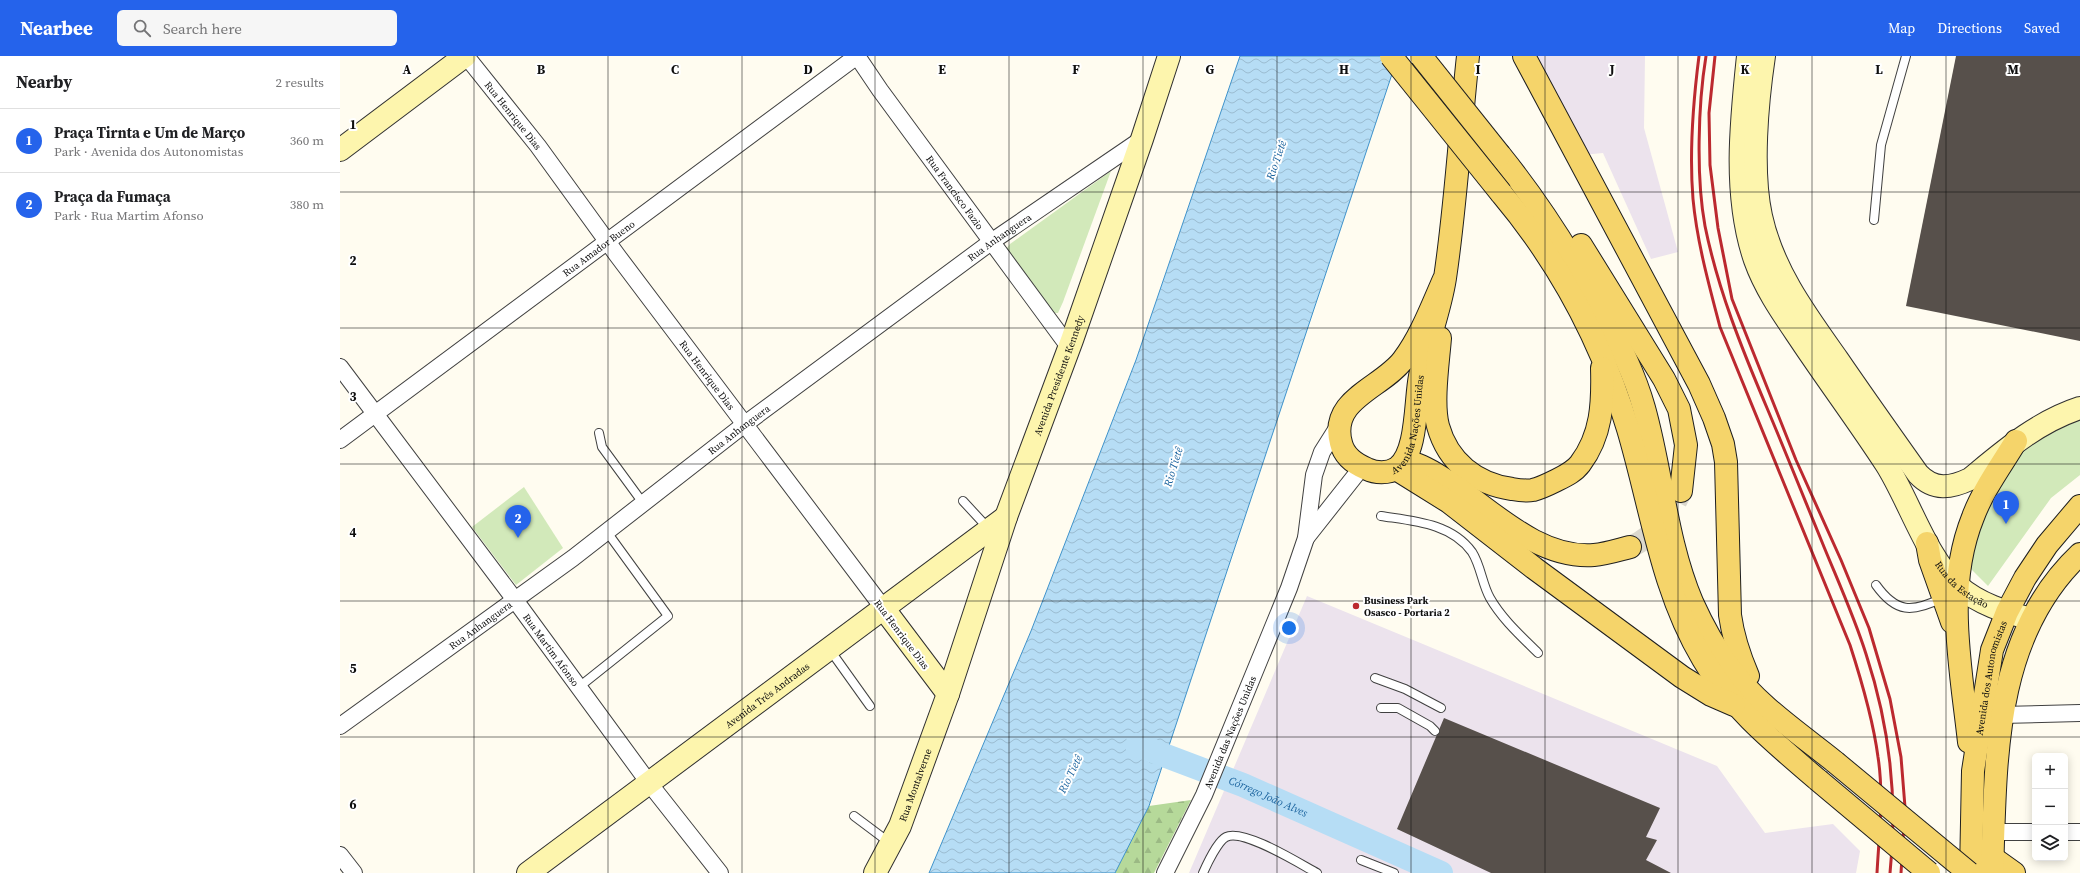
<!DOCTYPE html>
<meta charset="utf-8">
<style>
body{margin:0;font-family:"Source Serif 4",serif;background:#f6f6f6;color:#202124}
.controls{position:absolute;right:12px;bottom:12px;display:grid;overflow:hidden;border-radius:6px;box-shadow:0 2px 10px #0003}
.controls button{width:36px;height:36px;display:grid;place-items:center;padding:0;border:0;border-bottom:1px solid #e0e0e0;background:#fff;color:#202124;font:20px sans-serif}
.you{position:absolute;left:949px;top:572px;width:14px;height:14px;margin:-10px;border:3px solid #fff;border-radius:50%;background:#1a73e8;box-shadow:0 0 0 6px #1a73e833}
.badge{display:grid;place-items:center;width:26px;height:26px;border-radius:50%;background:#2563eb;color:#fff;font-size:13px;font-weight:700}
.pin{position:absolute;translate:-50% -33px;filter:drop-shadow(0 1px 2px #0008)}
.pin::after{content:'';position:absolute;top:21px;width:14px;height:12px;background:inherit;clip-path:polygon(0 0,100% 0,50% 100%)}
.list{margin:0;padding:0;list-style:none}
h2{display:flex;justify-content:space-between;align-items:center;height:52px;margin:0;padding:0 16px;font-size:17px}
h2 small{font-size:13px;font-weight:400;color:#757577}
.list li{display:grid;grid-template-columns:26px 1fr auto;gap:12px;align-items:center;box-sizing:border-box;height:64px;padding:0 16px;border-top:1px solid #e0e0e0}
.list b{display:block;font-size:15px;white-space:nowrap}
.list p{margin:0;font-size:13px;white-space:nowrap;color:#757577}
.list em{font-size:13px;font-style:normal;color:#757577}
.icon{flex:none;width:22px;height:22px;fill:none;stroke:currentColor;stroke-width:2;stroke-linecap:round;stroke-linejoin:round}
.map{position:relative;flex:none;width:1740px;height:817px;overflow:hidden}
header{display:flex;align-items:center;gap:24px;box-sizing:border-box;height:56px;padding:0 20px;background:#2563eb;color:#fff}
header strong{font-size:19px}
nav{display:flex;gap:22px;margin-inline-start:auto;font-size:14px}
.search{width:280px;height:36px;background:#f6f6f6;display:flex;align-items:center;gap:10px;box-sizing:border-box;padding:0 14px;border-radius:6px;color:#757577;font-size:15px}
main{display:flex}
aside{flex:1;background:#fff}
.map>svg:first-child{display:block}
</style>
<header>
<strong>Nearbee</strong>
<div class="search"><svg class="icon" aria-label="search" viewBox="0 0 24 24"><circle cx="10" cy="10" r="6"/><path d="M15 15l6 6"/></svg>Search here</div>
<nav><a>Map</a><a>Directions</a><a>Saved</a></nav>
</header>
<main>
<aside>
<h2>Nearby<small>2 results</small></h2>
<ul class="list">
<li><span class="badge">1</span><div><b>Praça Tirnta e Um de Março</b><p>Park · Avenida dos Autonomistas</p></div><em>360 m</em></li>
<li><span class="badge">2</span><div><b>Praça da Fumaça</b><p>Park · Rua Martim Afonso</p></div><em>380 m</em></li>
</ul>
</aside>
<div class="map">
<svg width="1740" height="817" viewBox="0 0 1740 817">
<defs>
<pattern id="forest-firs" width="22" height="20" patternUnits="userSpaceOnUse"><rect width="22" height="20" fill="#b6d99a"/><path d="M5 1l3.5 6h-7zM16 11l3.5 6h-7z" fill="#9bb984"/></pattern>
<pattern id="water-waves" width="16" height="10" patternUnits="userSpaceOnUse"><rect width="16" height="10" fill="#b6ddf5"/><path d="M0 5q4-4 8 0t8 0" fill="none" stroke="#9bbcd1"/></pattern>
</defs>
<rect width="100%" height="100%" fill="#fffcf0"/>
<!-- industrial -->
<g fill="#ece3ed">
<path d="M1196,0h109l-1,72 34,124 -27,7 -48,-106 -21,2z"/>
<path d="M967,540l410,170 48,67 68,-9 27,27 -4,22h-667z"/>
</g>
<!-- forest -->
<path fill="url(#forest-firs)" d="M851,744l-37,73h-40l35,-67z"/>
<!-- park -->
<g fill="#d2e9ba">
<path d="M771,115l-48,131 -5,11h-4l-48,-64 4,-5z"/>
<path d="M1740,364v55l-29,23 -63,88 -19,-19 21,-70 30,-43 15,-15z"/>
<path d="M184,431l39,61 -47,37 -44,-58z"/>
</g>
<!-- water -->
<path fill="url(#water-waves)" stroke="#3f92ca" d="M900,0h158l-249,750 -34,67h-186l102,-242 105,-271z"/>
<g fill="none" stroke-linecap="round" stroke-linejoin="round">
<!-- river -->
<path stroke="#b6ddf5" stroke-width="24" id="s1" d="M797,689l106,40 198,88"/>
</g>
<!-- building -->
<g fill="#57504b">
<path d="M1616,0h124v285l-174,-35z"/>
<path d="M1104,662l216,90 -14,29 11,3 -11,20 25,13h-180l-94,-44z"/>
</g>
<g fill="none" stroke-linecap="round" stroke-linejoin="round">
<!-- primary-tunnel -->
<path stroke="#dbd8ce" stroke-width="22" stroke-dasharray="22 11" stroke-linecap="butt" d="M1290,491c24,-10 41,-32 51,-56"/>
<!-- lane casing -->
<g stroke="#414141" stroke-width="10">
<g id="lane">
<path d="M1534,164l7,-75 25,-89"/>
<path d="M259,377l3,14 41,56"/>
<path d="M623,445l25,27"/>
<path d="M1041,460c32,5 70,7 91,36 9,14 10,32 18,46 12,21 31,38 48,55"/>
<path d="M1536,529c20,28 36,28 66,13"/>
<path d="M490,594l40,56"/>
<path d="M1035,622l30,11 36,19"/>
<path d="M239,631l89,-71 -61,-84"/>
<path d="M1041,652h17l32,18 5,5"/>
<path d="M514,760l36,27"/>
<path d="M1021,804l33,13"/>
<path d="M863,817c4,-9 15,-32 23,-36 17,-9 74,27 91,36"/>
</g>
</g>
<!-- street casing -->
<g stroke="#414141" stroke-width="18">
<g id="street">
<path id="s2" d="M126,0l72,90 79,109 267,354"/>
<path id="s3" d="M517,0l23,34 189,257"/>
<path id="s4" d="M0,311l175,233 134,183 71,90"/>
<path id="s5" d="M0,384l517,-384"/>
<path d="M966,482l56,-71"/>
<path d="M1661,659l79,-2"/>
<path id="s6" d="M0,670l233,-168 172,-134 246,-182 151,-103"/>
<path d="M1654,776h41"/>
<path d="M1725,776h15"/>
<path d="M0,799l14,18"/>
<path id="s7" d="M825,817l39,-78 85,-207 17,-50 8,-63 8,-23 17,-27"/>
</g>
</g>
<!-- secondary casing -->
<g stroke="#303030" stroke-width="24">
<g id="secondary">
<path id="s8" d="M1408,0c-7,66 -15,140 7,204 11,31 31,58 49,85 27,40 56,79 82,119 23,36 41,95 72,122 21,18 47,26 73,33"/>
<path d="M1424,0c-7,47 -13,114 -3,160 12,55 45,99 77,144 26,38 53,76 80,114 16,17 33,14 52,5 34,-28 67,-57 110,-71"/>
<path d="M0,94l125,-94"/>
<path d="M544,553l64,85"/>
<path id="s9" d="M188,817l478,-356"/>
<path id="s10" d="M535,817l25,-47 48,-132 58,-177 66,-177 70,-201 27,-83"/>
</g>
</g>
<!-- primary casing -->
<g stroke="#1f1f1f" stroke-width="24">
<g id="primary">
<path d="M1184,0l175,328 15,34 9,26 3,18 4,153c3,22 9,40 18,61"/>
<path d="M1160,99c38,47 71,99 100,152 17,33 34,65 44,101 18,64 22,133 48,194 10,22 23,46 37,65 28,38 70,66 106,95"/>
<path d="M1161,137c58,69 101,149 127,236 23,77 33,160 75,230 28,49 73,85 115,121"/>
<path d="M1241,189l83,134 15,30 7,36 -5,46"/>
<path id="s11" d="M1104,223c-12,27 -23,57 -41,81 -21,28 -74,39 -62,83 3,13 14,21 26,26 8,4 21,5 30,-1 21,-15 18,-68 23,-92 7,-33 20,-65 25,-98 11,-74 15,-148 23,-222"/>
<path d="M1100,282c-2,25 -8,65 -2,88 10,36 38,58 74,63 6,1 15,2 21,1 8,-2 16,-6 22,-9 10,-5 19,-9 25,-17 22,-29 23,-61 22,-96"/>
<path d="M1065,404c7,3 15,5 22,9 53,27 103,91 167,86 12,-1 24,-5 36,-8"/>
<path d="M1056,413l53,33 85,66 148,109 29,18 23,10"/>
<path d="M1587,487l3,17 22,62"/>
<path d="M1629,686c-8,-74 -25,-153 4,-225 10,-27 28,-51 43,-76"/>
<path d="M1653,802l21,15"/>
<path id="s12" d="M1631,817l2,-102 19,-121 15,-38 18,-34 22,-33 33,-39"/>
<path d="M1652,817c4,-111 0,-236 88,-319"/>
</g>
</g>
<!-- lane -->
<use href="#lane" stroke="#fff" stroke-width="8"/>
<!-- street -->
<use href="#street" stroke="#fff" stroke-width="16"/>
<!-- secondary -->
<use href="#secondary" stroke="#fdf5ad" stroke-width="22"/>
<!-- primary -->
<use href="#primary" stroke="#f5d46a" stroke-width="22"/>
<!-- rail -->
<g stroke="#bc292f" stroke-width="3">
<path d="M1359,0c-6,47 -10,95 -6,143 4,43 16,86 27,128l130,318c12,37 23,74 28,112 6,38 1,78 -1,116"/>
<path d="M1366,0c-8,49 -10,121 -1,170 13,64 37,123 62,182 19,45 37,90 55,134 15,37 32,74 44,112 23,70 32,145 24,219"/>
<path d="M1375,0l-6,57 1,52 8,63 14,71 64,161 45,100 28,68 21,71 11,58 4,50 -4,66"/>
</g>
<!-- primary-bridge casing -->
<g stroke="#1f1f1f" stroke-width="24" stroke-linecap="butt">
<g id="primary-bridge">
<path d="M1051,0l110,137"/>
<path d="M1081,0l79,99"/>
<path d="M1495,706l134,111"/>
<path d="M1478,724l111,93"/>
</g>
</g>
<!-- primary-bridge -->
<use href="#primary-bridge" stroke="#f5d46a" stroke-width="22"/>
</g>
<!-- grid -->
<path fill="none" stroke="#0e0e0e" stroke-width="1" stroke-opacity="0.55" d="M134,0v817M268,0v817M402,0v817M535,0v817M669,0v817M803,0v817M937,0v817M1071,0v817M1205,0v817M1338,0v817M1472,0v817M1606,0v817M0,136h1740M0,272h1740M0,408h1740M0,545h1740M0,681h1740"/>
<!-- markers -->
<circle fill="#bc292f" stroke="#fff" stroke-width="1.5" cx="1016" cy="550" r="4"/>
<g text-anchor="middle" stroke-width="4" stroke-linejoin="round" paint-order="stroke">
<!-- street labels -->
<g font-size="10" fill="#0e0e0e" stroke="#fff">
<text dy="4" stroke="none"><textPath href="#s2" startOffset="76">Rua Henrique Dias</textPath></text>
<text dy="4" stroke="none"><textPath href="#s3" startOffset="168">Rua Francisco Fazio</textPath></text>
<text dy="4" stroke="none"><textPath href="#s6" startOffset="821">Rua Anhanguera</textPath></text>
<text dy="4" stroke="none"><textPath href="#s5" startOffset="322">Rua Amador Bueno</textPath></text>
<text dy="4" stroke="none"><textPath href="#s2" startOffset="400">Rua Henrique Dias</textPath></text>
<text dy="4" stroke="none"><textPath href="#s10" startOffset="531">Avenida Presidente Kennedy</textPath></text>
<text dy="4" stroke="none"><textPath href="#s11" startOffset="317">Avenida Nações Unidas</textPath></text>
<text dy="4" stroke="none"><textPath href="#s6" startOffset="497">Rua Anhanguera</textPath></text>
<text dy="4" stroke="none"><textPath href="#s8" startOffset="593">Rua da Estação</textPath></text>
<text dy="4" stroke="none"><textPath href="#s6" startOffset="173">Rua Anhanguera</textPath></text>
<text transform="translate(562 578) rotate(53)" y="4">Rua Henrique Dias</text>
<text dy="4" stroke="none"><textPath href="#s4" startOffset="353">Rua Martim Afonso</textPath></text>
<text dy="4" stroke="none"><textPath href="#s12" startOffset="197">Avenida dos Autonomistas</textPath></text>
<text dy="4" stroke="none"><textPath href="#s9" startOffset="298">Avenida Três Andradas</textPath></text>
<text dy="4" stroke="none"><textPath href="#s7" startOffset="155">Avenida das Nações Unidas</textPath></text>
<text dy="4" stroke="none"><textPath href="#s10" startOffset="97">Rua Montalverne</textPath></text>
</g>
<!-- poi labels -->
<g font-size="10" font-weight="bold" fill="#0e0e0e" stroke="#fff" text-anchor="start">
<text x="1024" y="548">Business Park<tspan x="1024" dy="12">Osasco - Portaria 2</tspan></text>
</g>
<!-- water labels -->
<g font-size="11" font-style="italic" fill="#1a639e" stroke="#fff">
<text transform="translate(936 104) rotate(-71)" y="4">Rio Tietê</text>
<text transform="translate(833 411) rotate(-73)" y="4">Rio Tietê</text>
<text transform="translate(730 718) rotate(-64)" y="4">Rio Tietê</text>
<text dy="4" stroke="none"><textPath href="#s1" startOffset="141">Córrego João Alves</textPath></text>
</g>
</g>
<g font-size="13" text-anchor="middle" font-weight="bold" fill="#0e0e0e" stroke="#fff" stroke-width="4" stroke-linejoin="round" paint-order="stroke">
<text x="67" y="18">A</text>
<text x="201" y="18">B</text>
<text x="335" y="18">C</text>
<text x="468" y="18">D</text>
<text x="602" y="18">E</text>
<text x="736" y="18">F</text>
<text x="870" y="18">G</text>
<text x="1004" y="18">H</text>
<text x="1138" y="18">I</text>
<text x="1272" y="18">J</text>
<text x="1405" y="18">K</text>
<text x="1539" y="18">L</text>
<text x="1673" y="18">M</text>
<text x="13" y="73">1</text>
<text x="13" y="209">2</text>
<text x="13" y="345">3</text>
<text x="13" y="481">4</text>
<text x="13" y="617">5</text>
<text x="13" y="753">6</text>
</g>
</svg>
<div class="controls">
<button>+</button>
<button>−</button>
<button><svg class="icon" aria-label="layers" viewBox="0 0 24 24"><path d="M12 4l9 5-9 5-9-5zM3 14l9 5 9-5"/></svg></button>
</div>
<div class="you"></div>
<div class="pin badge" style="left:1666px;top:468px">1</div>
<div class="pin badge" style="left:178px;top:482px">2</div>
</div>
</main>
